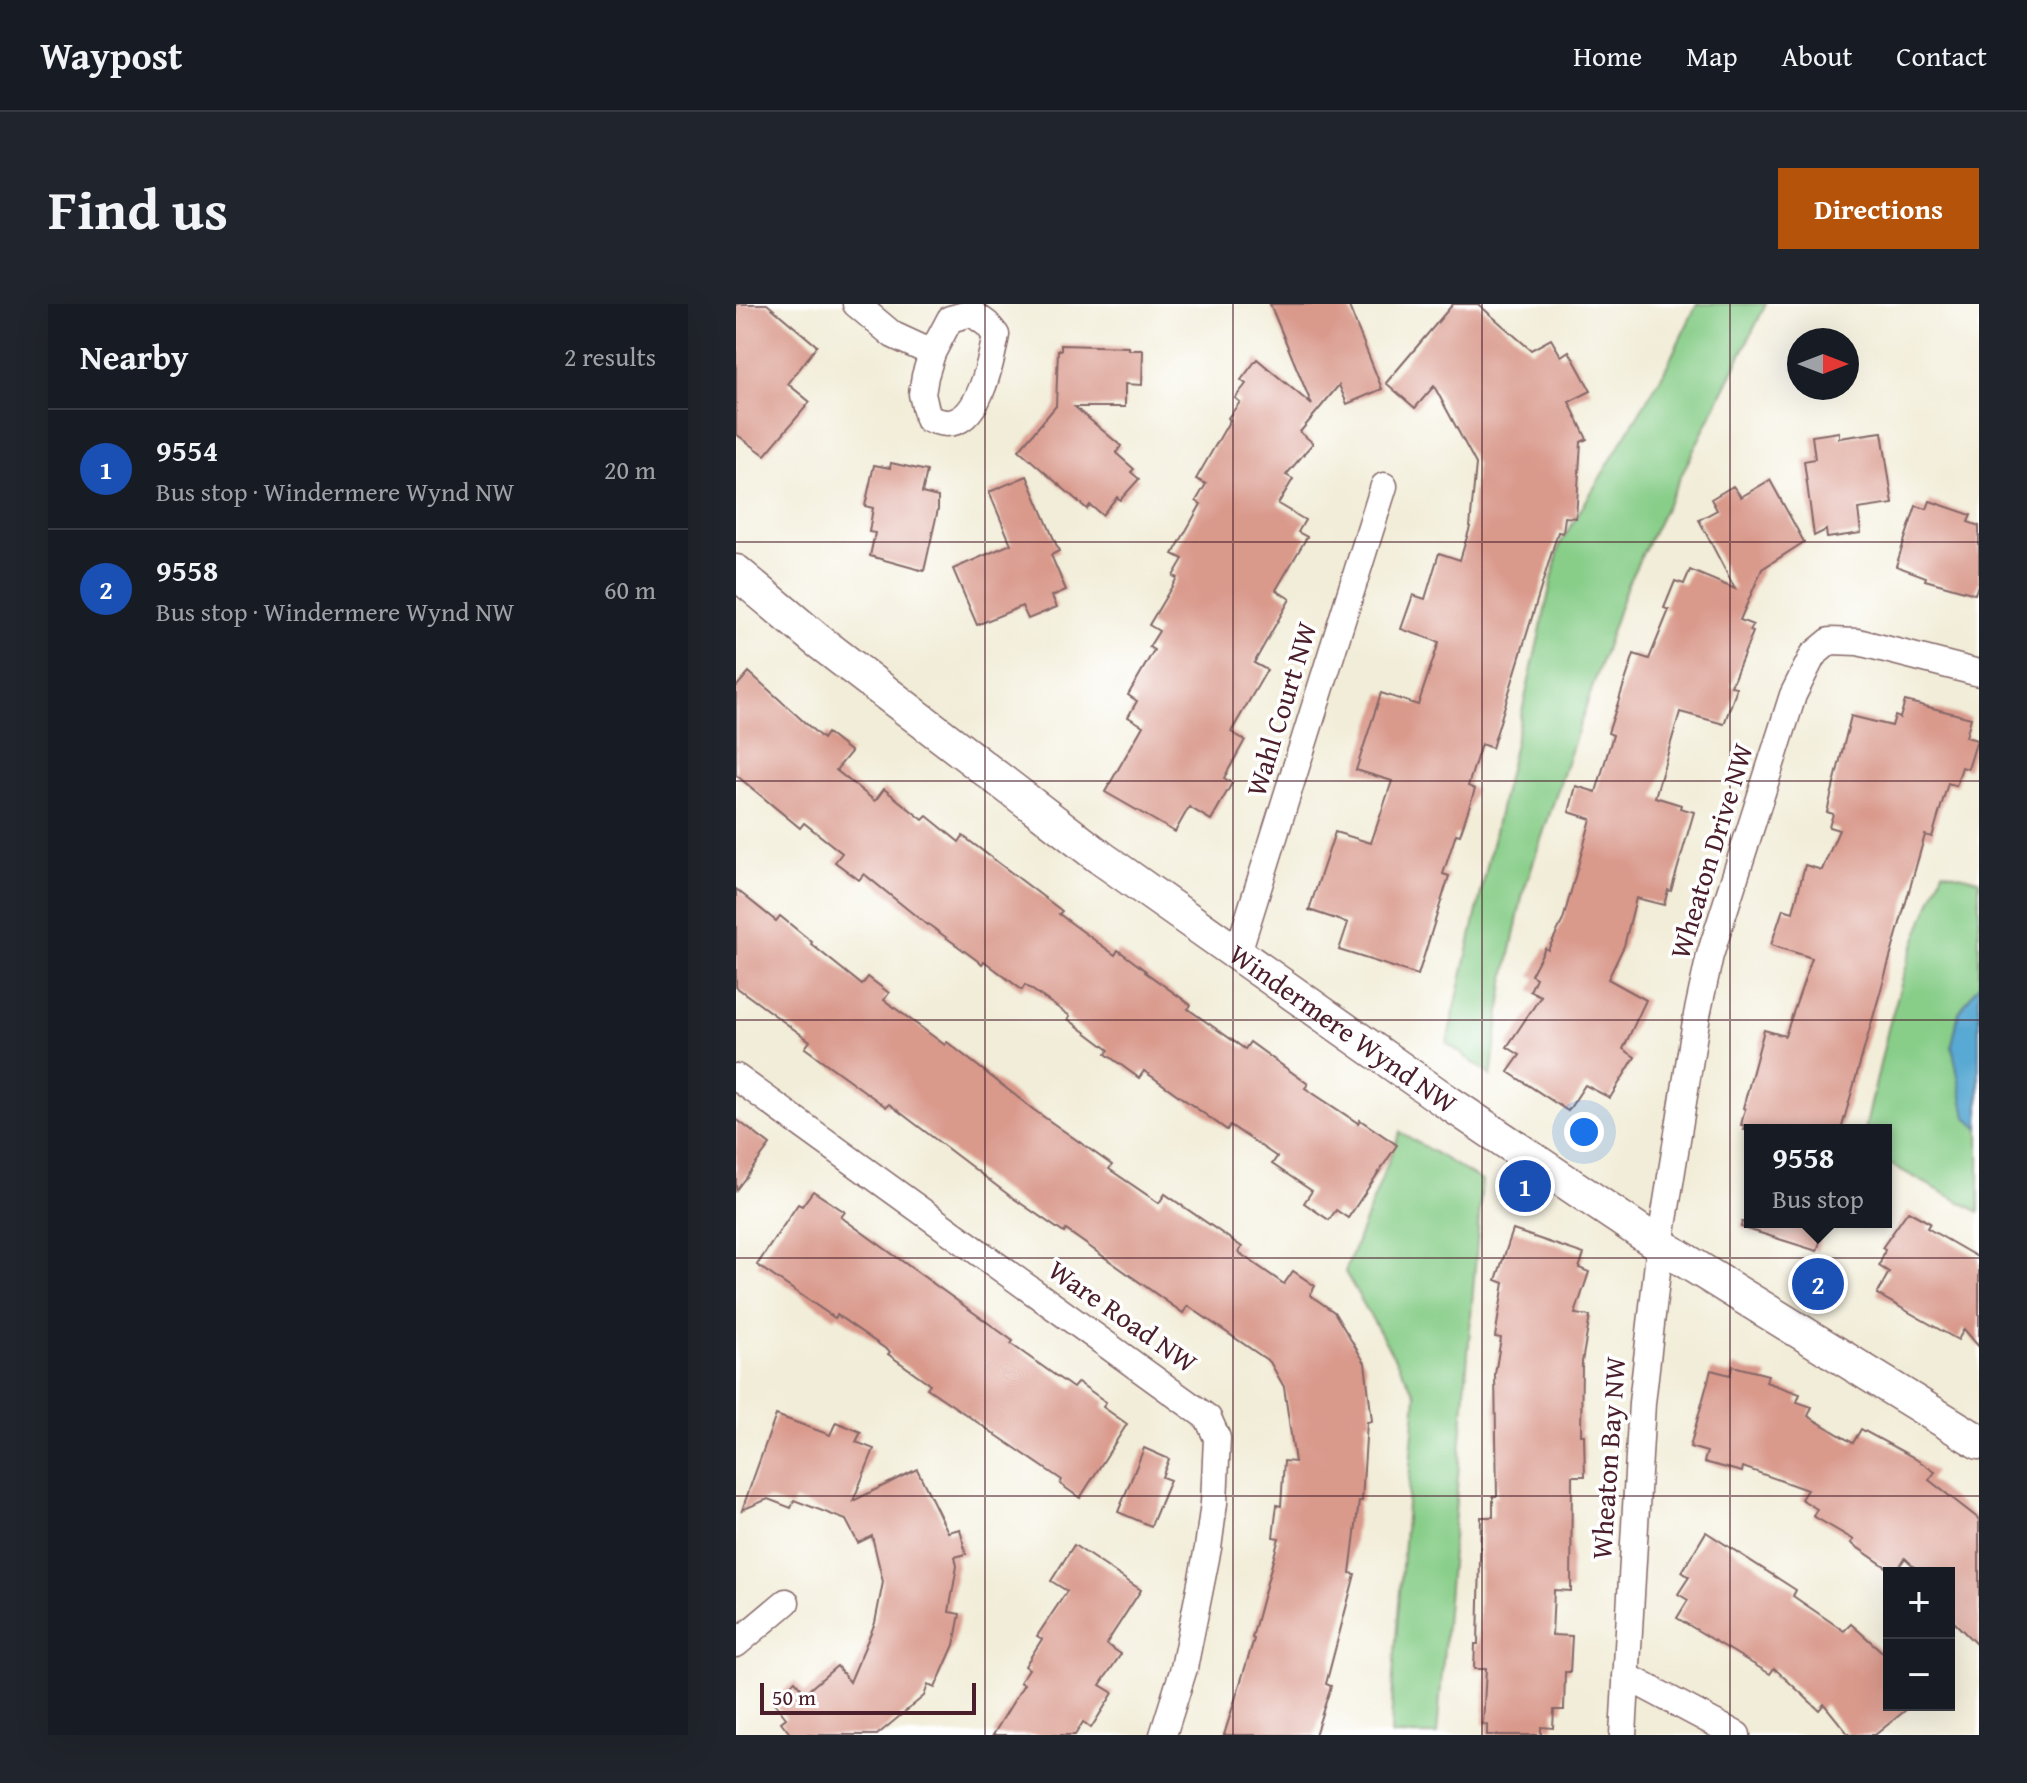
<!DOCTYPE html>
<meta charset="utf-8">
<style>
body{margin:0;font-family:"Gentium Book Plus",serif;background:#20242c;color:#f1f3f6}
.controls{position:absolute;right:24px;bottom:24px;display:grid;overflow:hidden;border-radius:0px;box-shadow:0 8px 32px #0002}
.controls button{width:72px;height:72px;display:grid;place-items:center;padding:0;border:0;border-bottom:2px solid #363941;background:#171b24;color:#f1f3f6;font:40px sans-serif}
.compass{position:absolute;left:1051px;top:24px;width:72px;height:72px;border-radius:50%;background:#171b24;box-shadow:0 8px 32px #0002;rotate:90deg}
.scale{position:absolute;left:24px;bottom:20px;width:216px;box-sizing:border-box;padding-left:8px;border:4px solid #4a1f2b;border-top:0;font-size:22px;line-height:28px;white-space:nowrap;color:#4a1f2b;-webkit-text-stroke:6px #fff;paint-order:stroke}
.you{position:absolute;left:848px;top:828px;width:28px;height:28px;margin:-20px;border:6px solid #fff;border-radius:50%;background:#1a73e8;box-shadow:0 0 0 12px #1a73e833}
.badge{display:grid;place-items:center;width:52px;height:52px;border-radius:50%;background:#b45309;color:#fff;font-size:26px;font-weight:700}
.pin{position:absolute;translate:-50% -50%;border:4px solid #fff;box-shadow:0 2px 8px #0006}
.popup{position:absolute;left:1008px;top:820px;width:148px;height:104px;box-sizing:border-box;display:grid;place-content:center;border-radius:0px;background:#171b24;filter:drop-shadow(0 2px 6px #0005);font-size:26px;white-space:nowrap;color:#9ea1a6}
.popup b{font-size:30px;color:#f1f3f6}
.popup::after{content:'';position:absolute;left:50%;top:100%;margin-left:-16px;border:16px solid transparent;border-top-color:#171b24}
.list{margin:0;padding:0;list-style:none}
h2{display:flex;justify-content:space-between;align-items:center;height:104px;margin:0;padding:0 32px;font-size:34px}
h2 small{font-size:26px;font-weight:400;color:#9ea1a6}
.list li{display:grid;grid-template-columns:52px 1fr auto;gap:24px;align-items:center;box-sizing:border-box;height:120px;padding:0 32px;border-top:2px solid #363941}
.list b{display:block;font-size:30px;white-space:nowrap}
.list p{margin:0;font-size:26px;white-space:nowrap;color:#9ea1a6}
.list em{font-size:26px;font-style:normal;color:#9ea1a6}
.map{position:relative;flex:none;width:1243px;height:1431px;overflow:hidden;border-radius:0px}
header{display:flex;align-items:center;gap:48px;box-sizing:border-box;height:112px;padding:0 40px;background:#171b24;border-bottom:2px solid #363941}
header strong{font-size:38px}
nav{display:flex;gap:44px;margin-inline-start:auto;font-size:28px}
.intro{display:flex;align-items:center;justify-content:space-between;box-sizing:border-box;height:192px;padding:0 48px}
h1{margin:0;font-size:56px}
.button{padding:20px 36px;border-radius:0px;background:#b45309;color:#fff;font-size:28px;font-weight:700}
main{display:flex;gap:48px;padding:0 48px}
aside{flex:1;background:#171b24;border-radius:0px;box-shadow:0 8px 32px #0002}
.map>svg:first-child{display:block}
</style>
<header>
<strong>Waypost</strong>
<nav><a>Home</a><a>Map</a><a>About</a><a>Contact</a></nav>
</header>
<div class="intro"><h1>Find us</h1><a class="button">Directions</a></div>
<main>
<aside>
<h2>Nearby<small>2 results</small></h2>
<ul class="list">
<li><span class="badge" style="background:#1a4fb4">1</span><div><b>9554</b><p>Bus stop · Windermere Wynd NW</p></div><em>20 m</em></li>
<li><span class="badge" style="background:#1a4fb4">2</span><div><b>9558</b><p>Bus stop · Windermere Wynd NW</p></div><em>60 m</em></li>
</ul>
</aside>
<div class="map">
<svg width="1243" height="1431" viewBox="0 0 1243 1431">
<rect width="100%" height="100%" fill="#fff"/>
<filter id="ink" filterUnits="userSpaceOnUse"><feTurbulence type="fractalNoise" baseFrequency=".0125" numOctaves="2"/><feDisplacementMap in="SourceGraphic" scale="16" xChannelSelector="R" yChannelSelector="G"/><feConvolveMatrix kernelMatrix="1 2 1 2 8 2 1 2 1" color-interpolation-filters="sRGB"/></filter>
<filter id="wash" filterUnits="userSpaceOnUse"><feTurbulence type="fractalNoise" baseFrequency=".006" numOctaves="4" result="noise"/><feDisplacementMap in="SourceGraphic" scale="32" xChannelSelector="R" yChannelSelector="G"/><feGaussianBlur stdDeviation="1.8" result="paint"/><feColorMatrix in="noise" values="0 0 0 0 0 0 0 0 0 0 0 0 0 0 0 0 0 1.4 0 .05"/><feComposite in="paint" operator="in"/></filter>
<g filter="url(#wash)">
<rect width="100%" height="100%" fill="#f2edd8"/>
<!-- green -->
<g fill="#88ce89" stroke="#69765a" stroke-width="2">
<path d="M961,0h69l-139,281 -104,308 -19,90 -13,93 -44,-33 113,-499 104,-172z"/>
<path d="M1207,567l36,9v332l-93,-50v-32h-21l23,-101 21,-72z"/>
<path d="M664,828l82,49 -45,554h-46l2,-59 23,-281 -71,-123z"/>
</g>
<!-- water -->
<path fill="#58a9d3" stroke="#51647f" stroke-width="2" d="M1243,680v145l-13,-12 -14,-72 7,-33z"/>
<g id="blocks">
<!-- building -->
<g fill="#d9998b">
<path d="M0,0h31l50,42 -29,38 22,18 -45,53 -29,-21z"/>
<path d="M534,0h78l34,85 -35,15 -8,-19 -39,47 13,11 -27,32 7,4 -15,25 27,16 -7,12 9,5 -31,53 14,9 -36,64 13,7 -36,62 14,8 -21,38 8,5 -21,37 -22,-13 -14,25 -70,-40 38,-66 -15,-9 9,-16 -9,-6 26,-45 -5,-3 10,-16 -10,-6 28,-47 -4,-2 10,-17 -10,-5 28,-50 -5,-3 10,-17 -10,-5 34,-59 -2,-2 12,-16 -5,-4 11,-14 -5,-4 16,-21 55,46z"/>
<path d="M717,0h25l53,46 20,-11 10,17 8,-5 22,40 -22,11 18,37 -6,3 -5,76 -11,-1 -2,16 -5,-1 -66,216 -11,-4 -13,42 7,3 -15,46 -4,-1 -13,40 6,2 -31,99 -79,-25 9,-27 -39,-13 26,-78 36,11 21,-62 -36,-11 25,-77 37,12 21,-63 -38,-13 12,-34 12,4 14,-46 21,7 10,-33 6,-63 -42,-78 -19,22 -29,-25z"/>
<path d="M325,41l68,2v3h14l-1,35 -17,-1v23h-50l46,39 -5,7 18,16 -3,3 8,7 -19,21 -3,-3 -15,18 -12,-10 -3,4 -68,-59 37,-44 2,-56h3z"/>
<path d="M1103,128v6l43,-6 11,72 -35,5 3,24 -34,5 -1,-8 -12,6 -10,-75 11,-2 -3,-23z"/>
<path d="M155,159l36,8 -5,22 16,4v12l-14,62 -54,-15 5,-23 -6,-1 4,-24 -8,-2 9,-41 16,3z"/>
<path d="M291,172l32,75 -8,4 15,35 -14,6 5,11 -29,12 -6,-13 -45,19 -24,-56 58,-25 -22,-52z"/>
<path d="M1034,176l34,62 -42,27 -22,51 13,5 -3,6 3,1 -22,54 5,1 -1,7 -11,30 -44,-12 -25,85 26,8 -1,3 14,4 -23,79 -3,-1 -4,15 -28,-7 -12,48 -16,33 38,21 -23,49 12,8 -25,41 -25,-13 -17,26 -60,-39 12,-17 -13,-8 34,-51 -11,-5 6,-13 -5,-3 14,-27 3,2 15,-30 28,-101 -22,-7 7,-26 20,6 17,-57 -5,-2 26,-79 15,5 20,-49 -5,-2 11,-27 9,3 6,-14 45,19 -36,-69 18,-10 -6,-11 22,-13 8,11z"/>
<path d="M1194,197l41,14 -3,7 11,4v56l-4,12 -50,-14 1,-3 -30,-11 20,-60 11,3z"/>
<path d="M13,368l74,67 4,-6 24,19 -15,18 39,31 9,-12 39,31 4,-4 32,26 4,-6 99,75 -3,3 56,41 3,-5 28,21 -1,1 46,33 -3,4 57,40 5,-7 58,42 -3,4 53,35 2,-3 37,25 -49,73 -12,-8 -7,10 -25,-17 8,-12 -40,-27 5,-7 -47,-32 -3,5 -83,-59 -5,7 -33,-24 3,-4 -41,-31 2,-3 -45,-31 -3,5 -38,-29 -2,3 -54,-40 -1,1 -63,-51 -5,6 -24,-18 7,-9 -38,-30 -4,5 -64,-53v-88z"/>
<path d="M1169,397l66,17 -5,19 11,3 -9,29 -6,-2 -6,19 -8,-3 -16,54 -7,-2 -84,295h-98l1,-5h-3l4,-16 -2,-1 21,-78 21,6 27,-78 -41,-13 12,-36 10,3 12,-47 17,5 17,-40 -10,-3 4,-13 -6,-2 24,-96 41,10 3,-10 5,2z"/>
<path d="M0,585l40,32 4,-5 32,26 -1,2 51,41 6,-8 21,16 -5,7 61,45 2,-3 87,68 78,55 -3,4 50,34 6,-9 77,53 -4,5 46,32 9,-13 22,15 -5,9 24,17 31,51 7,58 -5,1 -5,79h-3l-9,72 5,1 -29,110 5,2 -16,49h-91l30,-96 -2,-1 27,-100 -6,-1 4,-32 4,1 3,-45 11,1 -11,-75 -14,-25 -82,-56 -5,7 -117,-83 -2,3 -54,-37 -121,-92 -3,3 -81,-59 5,-7 -74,-54z"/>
<path d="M0,815l34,26 -34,45z"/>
<path d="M77,887l32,21 -4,5 172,124 -2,3 62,44 5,-6 28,20 -3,5 24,17 -47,74 -20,-14 2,-4 -135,-92 3,-4 -42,-30 2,-2 -53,-37 -2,3 -78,-53 41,-61 4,2z"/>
<path d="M1172,907l22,12 -3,5 52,30v89l-15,-18 -6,11 -81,-46 12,-22 -10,-6 6,-16 -3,-2z"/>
<path d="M1006,918h84l-9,29 -76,-24z"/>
<path d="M777,926l71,24 -5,14 10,4 -14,42 15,2 -8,46 -1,73h3l1,41h-13l-1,115 -17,-1 -2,45 20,1 -2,36h-5l-1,38h-10l-1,18 -12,-1v8h-54v-10l-4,-1 3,-55h-12l1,-25h3l3,-127h12v-21h4l-2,-122 6,-36 -6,-1 9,-54 -8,-3z"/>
<path d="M997,1062l35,9 -2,7 34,12 -3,8 15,5 -4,9 45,27 8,-14 50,27 24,16 -6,8 50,39v128l-30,-30v-44h-28l-16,-15 -10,15 -44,-30 3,-3 -41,-24 4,-7 -16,-10 6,-9 -64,-23 -1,5 -38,-10 3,-10 -17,-5 21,-77 19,5z"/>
<path d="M40,1111l54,20 6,-13 25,10 -5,10 18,7 -21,52 64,-32 31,63 12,-3 6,25 -11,3 2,9 -8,46 11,2 -6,31 -19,43 -7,-3 -4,11 -47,39h-86l-10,-13 5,-4 -14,-18 23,-19 10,12 32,-27 13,16 25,-59 8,-41 -11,-46 -14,7 -12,-23 -52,-20 -3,8 -23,-9 -26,11z"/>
<path d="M408,1144l25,11 -7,18 8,3 -19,46 -33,-14z"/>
<path d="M970,1228l90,58 -3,6 51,35 7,-7 38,34v47h23l-37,30h-26l-25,-31 -5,6 -45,-42 -4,6 -93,-56 11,-18 -10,-6 11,-17 -7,-5z"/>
<path d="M338,1241l67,45 -35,54 15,10 -21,31 13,8 -22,35 -8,-6 -8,13h-82l31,-51 -4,-2 9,-13 -4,-3 17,-27 -5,-3 30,-45 -16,-10z"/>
</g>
</g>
</g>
<g filter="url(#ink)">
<use href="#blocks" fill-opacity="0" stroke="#856768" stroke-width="2"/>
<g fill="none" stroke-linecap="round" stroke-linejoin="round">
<!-- minor casing -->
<g stroke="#856768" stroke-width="29">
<g id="minor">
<path d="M120,0l37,31 39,18"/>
<path d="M236,9l15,11 9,11c-5,25 -16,88 -49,88 -6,0 -13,-3 -19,-4l-6,-25 3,-18 7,-23 18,-34z"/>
<path d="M502,648l146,-466"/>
<path d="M0,773l472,341 9,20 -3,65 -6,45 -24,120 -21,67"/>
<path d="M0,1340l50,-42"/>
<path d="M890,1372l111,59"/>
<path d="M887,1431l19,-332 18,-158 37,-230 13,-60 83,-260 20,-40 17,-14 28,1 121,31"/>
</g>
</g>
<!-- tertiary casing -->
<g stroke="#856768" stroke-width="37">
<g id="tertiary">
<path id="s1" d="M0,268l81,68 283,217 343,242 217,146 319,197"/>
</g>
</g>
<!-- minor -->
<use href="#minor" stroke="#fff" stroke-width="26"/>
<!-- tertiary -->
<use href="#tertiary" stroke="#fff" stroke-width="34"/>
</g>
</g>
<!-- grid -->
<path fill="none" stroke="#4a1f2b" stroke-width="2" stroke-opacity="0.55" d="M249,0v1431M497,0v1431M746,0v1431M994,0v1431M0,238h1243M0,477h1243M0,716h1243M0,954h1243M0,1192h1243"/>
<g text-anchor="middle" stroke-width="7" stroke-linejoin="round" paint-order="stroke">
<!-- street labels -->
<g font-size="28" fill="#4a1f2b" stroke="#fff">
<text transform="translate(545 405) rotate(-73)" y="10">Wahl Court NW</text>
<text transform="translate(975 547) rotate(-73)" y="10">Wheaton Drive NW</text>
<text dy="10" stroke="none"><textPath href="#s1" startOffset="760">Windermere Wynd NW</textPath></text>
<text transform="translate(387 1012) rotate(35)" y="10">Ware Road NW</text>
<text transform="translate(872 1154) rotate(-86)" y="10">Wheaton Bay NW</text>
</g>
</g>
</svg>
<div class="controls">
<button>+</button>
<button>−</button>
</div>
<svg class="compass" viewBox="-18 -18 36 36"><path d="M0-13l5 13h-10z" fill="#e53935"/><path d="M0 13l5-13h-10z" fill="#9ea1a6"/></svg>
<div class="scale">50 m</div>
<div class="you"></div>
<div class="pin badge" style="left:789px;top:882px;background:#1a4fb4">1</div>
<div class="pin badge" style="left:1082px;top:980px;background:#1a4fb4">2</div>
<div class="popup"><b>9558</b>Bus stop</div>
</div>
</main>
